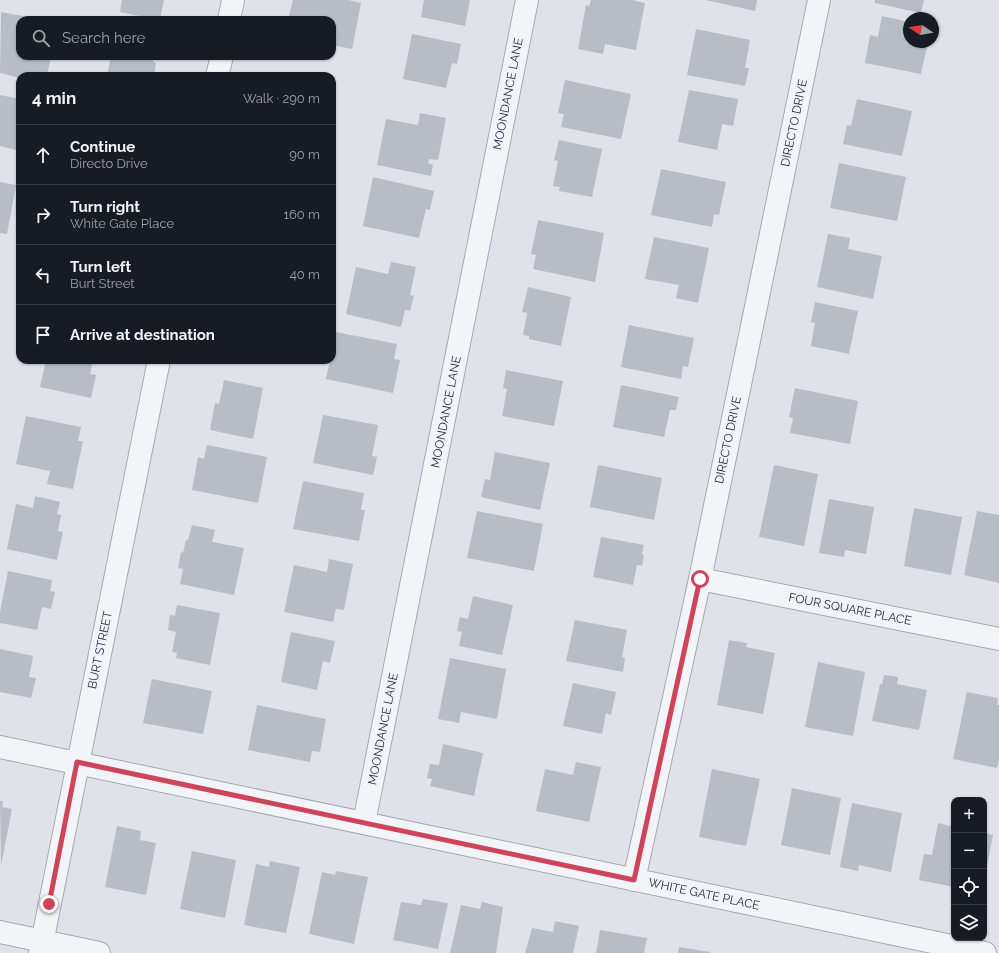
<!DOCTYPE html>
<meta charset="utf-8">
<style>
body{margin:0;font-family:Raleway,sans-serif;background:#242831;color:#f1f3f6}
.controls{position:absolute;right:12px;bottom:12px;display:grid;overflow:hidden;border-radius:8px;box-shadow:0 1px 3px #0004}
.controls button{width:36px;height:36px;display:grid;place-items:center;padding:0;border:0;border-bottom:1px solid #363941;background:#171b24;color:#f1f3f6;font:20px sans-serif}
.compass{position:absolute;left:903px;top:12px;width:36px;height:36px;border-radius:50%;background:#171b24;box-shadow:0 1px 3px #0004;rotate:282deg}
.stop{position:absolute;width:12px;height:12px;margin:-9px;border:3px solid #ce445a;border-radius:50%;background:#fff}
.stop.end{background:#ce445a;border-color:#fff;box-shadow:0 1px 4px #0008}
.list{margin:0;padding:0;list-style:none}
h2{display:flex;justify-content:space-between;align-items:center;height:52px;margin:0;padding:0 16px;font-size:17px}
h2 small{font-size:13px;font-weight:400;color:#9ea1a6}
.list li{display:grid;grid-template-columns:26px 1fr auto;gap:12px;align-items:center;box-sizing:border-box;height:60px;padding:0 16px;border-top:1px solid #363941}
.list b{display:block;font-size:15px;white-space:nowrap}
.list p{margin:0;font-size:13px;white-space:nowrap;color:#9ea1a6}
.list em{font-size:13px;font-style:normal;color:#9ea1a6}
.icon{flex:none;width:22px;height:22px;fill:none;stroke:currentColor;stroke-width:2;stroke-linecap:round;stroke-linejoin:round}
.map{position:relative;flex:none;width:999px;height:953px;overflow:hidden}
.search{position:absolute;background:#171b24;box-shadow:0 1px 3px #0004;left:16px;top:16px;width:320px;height:44px;display:flex;align-items:center;gap:10px;box-sizing:border-box;padding:0 14px;border-radius:12px;color:#9ea1a6;font-size:15px}
.panel{position:absolute;background:#171b24;box-shadow:0 1px 3px #0004;left:16px;top:72px;width:320px;height:292px;border-radius:12px}
.map>svg:first-child{display:block}
</style>
<div class="map">
<svg width="999" height="953" viewBox="0 0 999 953">
<rect width="100%" height="100%" fill="#dfe3e9"/>
<!-- building -->
<g fill="#b7bcc5">
<path d="M122,0h42l-4,20 -40,-8z"/>
<path d="M293,0h55l13,3 -9,46 -20,-4v-25h-44z"/>
<path d="M424,0h46l-5,26 -44,-9z"/>
<path d="M591,0h41l13,3 -9,47 -31,-6 -2,10 -25,-5 8,-44 3,1z"/>
<path d="M706,0h51l-2,11z"/>
<path d="M875,0h49l-3,13 -46,-10z"/>
<path d="M1,12l27,5 -1,3h-7v36h31l-4,20h-27v2l-20,-5z"/>
<path d="M882,16l27,6v20h19l-7,32 -56,-11 5,-28 8,2z"/>
<path d="M696,29l54,11 -5,28h4l-4,18 -58,-11z"/>
<path d="M412,34l49,10 -4,20 -5,-1 -6,25 -43,-9z"/>
<path d="M111,56h43l-1,6 3,1 -2,13h-47z"/>
<path d="M565,80l66,14 -10,45 -60,-12 3,-13 -6,-1z"/>
<path d="M689,90l49,9 -5,27 -11,-2 -5,26 -39,-8z"/>
<path d="M0,95l20,4v52l-20,-5z"/>
<path d="M857,99l55,12 -10,45 -59,-12 4,-19 4,1z"/>
<path d="M420,113l26,5 -8,42 -9,-1 -1,4 5,2 -2,11 -54,-11 9,-46 32,6z"/>
<path d="M559,140l43,9 -10,48 -33,-6 1,-4 -7,-1 5,-25 -4,-1z"/>
<path d="M839,163l67,14 -9,44 -67,-13z"/>
<path d="M661,169l65,13 -7,33 -5,-1 -2,13 -61,-12z"/>
<path d="M373,177l61,14 -4,19 -4,-1 -7,29 -56,-12z"/>
<path d="M0,182l16,3 -9,49 -7,-1z"/>
<path d="M538,220l66,13 -9,49 -62,-13 3,-14 -5,-1z"/>
<path d="M828,234l22,4 -2,11 34,7 -9,43 -56,-12z"/>
<path d="M654,237l55,11 -11,55 -22,-5 3,-13 -34,-6z"/>
<path d="M391,262l25,5 -6,28 4,1 -4,15 -5,-1 -4,17 -55,-13 10,-47 32,7z"/>
<path d="M528,287l43,10 -10,49 -32,-7v-3l-6,-1 4,-22 -5,-1z"/>
<path d="M815,302l43,9 -9,43 -38,-8 4,-23 -4,-1z"/>
<path d="M629,325l65,13 -6,29 -5,-1 -2,13 -60,-12z"/>
<path d="M336,332l61,12 -3,15 6,1 -7,33 -67,-14 4,-19h2v-10z"/>
<path d="M46,360h47l-3,14 6,1 -5,23 -51,-11z"/>
<path d="M506,370l57,11 -9,45 -52,-10 5,-27 -4,-1z"/>
<path d="M224,380l39,8 -10,51 -43,-9 5,-27 4,1z"/>
<path d="M621,385l58,12 -3,13h-6l-6,27 -51,-10z"/>
<path d="M795,388l63,13 -8,43 -60,-11 3,-15 -4,-1z"/>
<path d="M323,415l55,10 -6,31 5,1 -4,18 -60,-12z"/>
<path d="M26,416l55,11 -3,14h5l-10,48 -26,-5 3,-13 -34,-7z"/>
<path d="M207,445l60,12 -9,46 -66,-13 6,-33 6,2z"/>
<path d="M495,452l55,11 -10,47 -59,-13 4,-18 5,1z"/>
<path d="M598,465l64,13 -8,42 -64,-13z"/>
<path d="M774,465l44,9 -14,72 -45,-9z"/>
<path d="M303,481l61,12 -3,17h4l-6,31 -66,-12z"/>
<path d="M35,496l25,6 -3,12 4,1 -3,16 5,1 -6,28 -50,-11 9,-45 17,4z"/>
<path d="M829,499l45,8 -8,47 -21,-4 -1,7 -25,-4z"/>
<path d="M914,508l48,9 -11,58 -47,-9z"/>
<path d="M477,511l66,13 -9,47 -67,-13z"/>
<path d="M977,511l22,4v68l-35,-8z"/>
<path d="M192,525l23,5 -3,12 32,6 -10,47 -54,-11 3,-15 -5,-1 3,-16 2,1 3,-13h2z"/>
<path d="M601,537l43,8 -2,9 2,1 -2,11 -5,-1 -4,20 -40,-8z"/>
<path d="M329,559l24,5 -9,46 -8,-1 -3,13 -49,-10 10,-47 33,7z"/>
<path d="M8,571l44,9 -2,11 5,1 -4,17 -9,-2 -5,23 -37,-7v-11z"/>
<path d="M473,596l40,9 -11,50 -43,-9 3,-14 -5,-1 3,-14 8,2z"/>
<path d="M177,605l43,8 -10,52 -34,-7 1,-5 -5,-1 4,-20 -8,-2 2,-15 5,1z"/>
<path d="M575,620l52,10 -5,27 3,1 -2,14 -57,-11z"/>
<path d="M291,632l44,9 -5,22 -7,-2 -6,29 -36,-8z"/>
<path d="M729,640l18,3 -1,4 29,6 -12,61 -46,-9z"/>
<path d="M0,649l33,7 -4,21 7,1 -5,20 -31,-6z"/>
<path d="M450,658l56,11 -9,50 -36,-7 -2,11 -21,-4z"/>
<path d="M818,662l47,10 -12,64 -48,-9z"/>
<path d="M884,675l14,2 -1,7 30,6 -8,40 -47,-9 8,-37 2,1z"/>
<path d="M152,679l60,12 -9,43 -60,-11z"/>
<path d="M573,683l43,9 -5,23 -5,-2 -4,21 -39,-8z"/>
<path d="M967,692l31,6 -1,7h2v55l-2,8 -44,-9z"/>
<path d="M257,705l69,14 -6,33 -8,-1 -2,11 -62,-12z"/>
<path d="M443,744l40,9 -9,43 -44,-10 2,-7 -5,-1 3,-14 9,1z"/>
<path d="M576,762l25,5 -12,55 -53,-11 9,-42 28,6z"/>
<path d="M712,769l48,10 -14,67 -47,-9z"/>
<path d="M792,788l49,10 -11,57 -49,-10z"/>
<path d="M0,801h3l-1,6 10,2 -11,57z"/>
<path d="M852,803l50,10 -11,59 -32,-7 -1,6 -18,-4z"/>
<path d="M938,823l16,4v60l-35,-7 5,-26 8,1z"/>
<path d="M117,826l24,5 -1,9 16,3 -10,52 -41,-8z"/>
<path d="M984,833l9,2 -8,41h-1z"/>
<path d="M192,851l44,9 -11,58 -45,-9z"/>
<path d="M270,861l30,6 -14,66 -42,-8 12,-61 13,3z"/>
<path d="M336,871l32,6 -14,67 -45,-10 13,-62 13,3z"/>
<path d="M423,899l25,4 -10,46 -45,-9 8,-38 20,3z"/>
<path d="M482,902l21,5 -7,46h-46l11,-48 19,4z"/>
<path d="M555,921l24,5 -6,27h-48l7,-25 21,4z"/>
<path d="M600,930l47,8 -3,15h-48z"/>
<path d="M679,947l31,5v1h-32z"/>
</g>
<g fill="none" stroke-linecap="round" stroke-linejoin="round">
<!-- minor casing -->
<g stroke="#a4aab3" stroke-width="24">
<g id="minor">
<path d="M229,20l4,-20"/>
<path d="M217,76l5,-20"/>
<path d="M700,579l299,60"/>
<path d="M0,747l985,206"/>
<path d="M364,823l163,-823"/>
<path d="M634,880l66,-301 119,-579"/>
<path d="M0,932l99,21"/>
<path d="M40,953l119,-593"/>
</g>
</g>
<!-- minor -->
<use href="#minor" stroke="#f2f4f7" stroke-width="22"/>
</g>
<g fill="none" stroke-linecap="round" stroke-linejoin="round">
<!-- route -->
<path stroke="#ce445a" stroke-width="5" d="M49,904l28,-142 557,118 66,-301"/>
</g>
<g text-anchor="middle" stroke-width="3" stroke-linejoin="round" paint-order="stroke">
<!-- street labels -->
<g font-size="12" fill="#283140" stroke="#eff2f6">
<text transform="translate(508 94) rotate(-79)" y="4">MOONDANCE LANE</text>
<text transform="translate(794 123) rotate(-78)" y="4">DIRECTO DRIVE</text>
<text transform="translate(446 412) rotate(-79)" y="4">MOONDANCE LANE</text>
<text transform="translate(728 440) rotate(-78)" y="4">DIRECTO DRIVE</text>
<text transform="translate(850 609) rotate(11)" y="4">FOUR SQUARE PLACE</text>
<text transform="translate(100 650) rotate(-78)" y="4">BURT STREET</text>
<text transform="translate(383 729) rotate(-79)" y="4">MOONDANCE LANE</text>
<text transform="translate(704 894) rotate(12)" y="4">WHITE GATE PLACE</text>
</g>
</g>
</svg>
<div class="controls">
<button>+</button>
<button>−</button>
<button><svg class="icon" aria-label="locate" viewBox="0 0 24 24"><circle cx="12" cy="12" r="6"/><path d="M12 2v4M12 18v4M2 12h4M18 12h4"/></svg></button>
<button><svg class="icon" aria-label="layers" viewBox="0 0 24 24"><path d="M12 4l9 5-9 5-9-5zM3 14l9 5 9-5"/></svg></button>
</div>
<svg class="compass" viewBox="-18 -18 36 36"><path d="M0-13l5 13h-10z" fill="#e53935"/><path d="M0 13l5-13h-10z" fill="#9ea1a6"/></svg>
<div class="stop" style="left:700px;top:579px"></div>
<div class="stop end" style="left:49px;top:904px"></div>
<div class="search"><svg class="icon" aria-label="search" viewBox="0 0 24 24"><circle cx="10" cy="10" r="6"/><path d="M15 15l6 6"/></svg>Search here</div>
<section class="panel">
<h2>4 min<small>Walk · 290 m</small></h2>
<ul class="list">
<li><svg class="icon" aria-label="ahead" viewBox="0 0 24 24"><path d="M12 20V5M6 11l6-6 6 6"/></svg><div><b>Continue</b><p>Directo Drive</p></div><em>90 m</em></li>
<li><svg class="icon" aria-label="right" viewBox="0 0 24 24"><path d="M7 20v-9h11M14 6l5 5-5 5"/></svg><div><b>Turn right</b><p>White Gate Place</p></div><em>160 m</em></li>
<li><svg class="icon" aria-label="left" viewBox="0 0 24 24"><path d="M17 20v-9H6M10 6l-5 5 5 5"/></svg><div><b>Turn left</b><p>Burt Street</p></div><em>40 m</em></li>
<li><svg class="icon" aria-label="arrive" viewBox="0 0 24 24"><path d="M6 21V4h12l-3 4 3 4H6"/></svg><div><b>Arrive at destination</b></div></li>
</ul>
</section>
</div>
